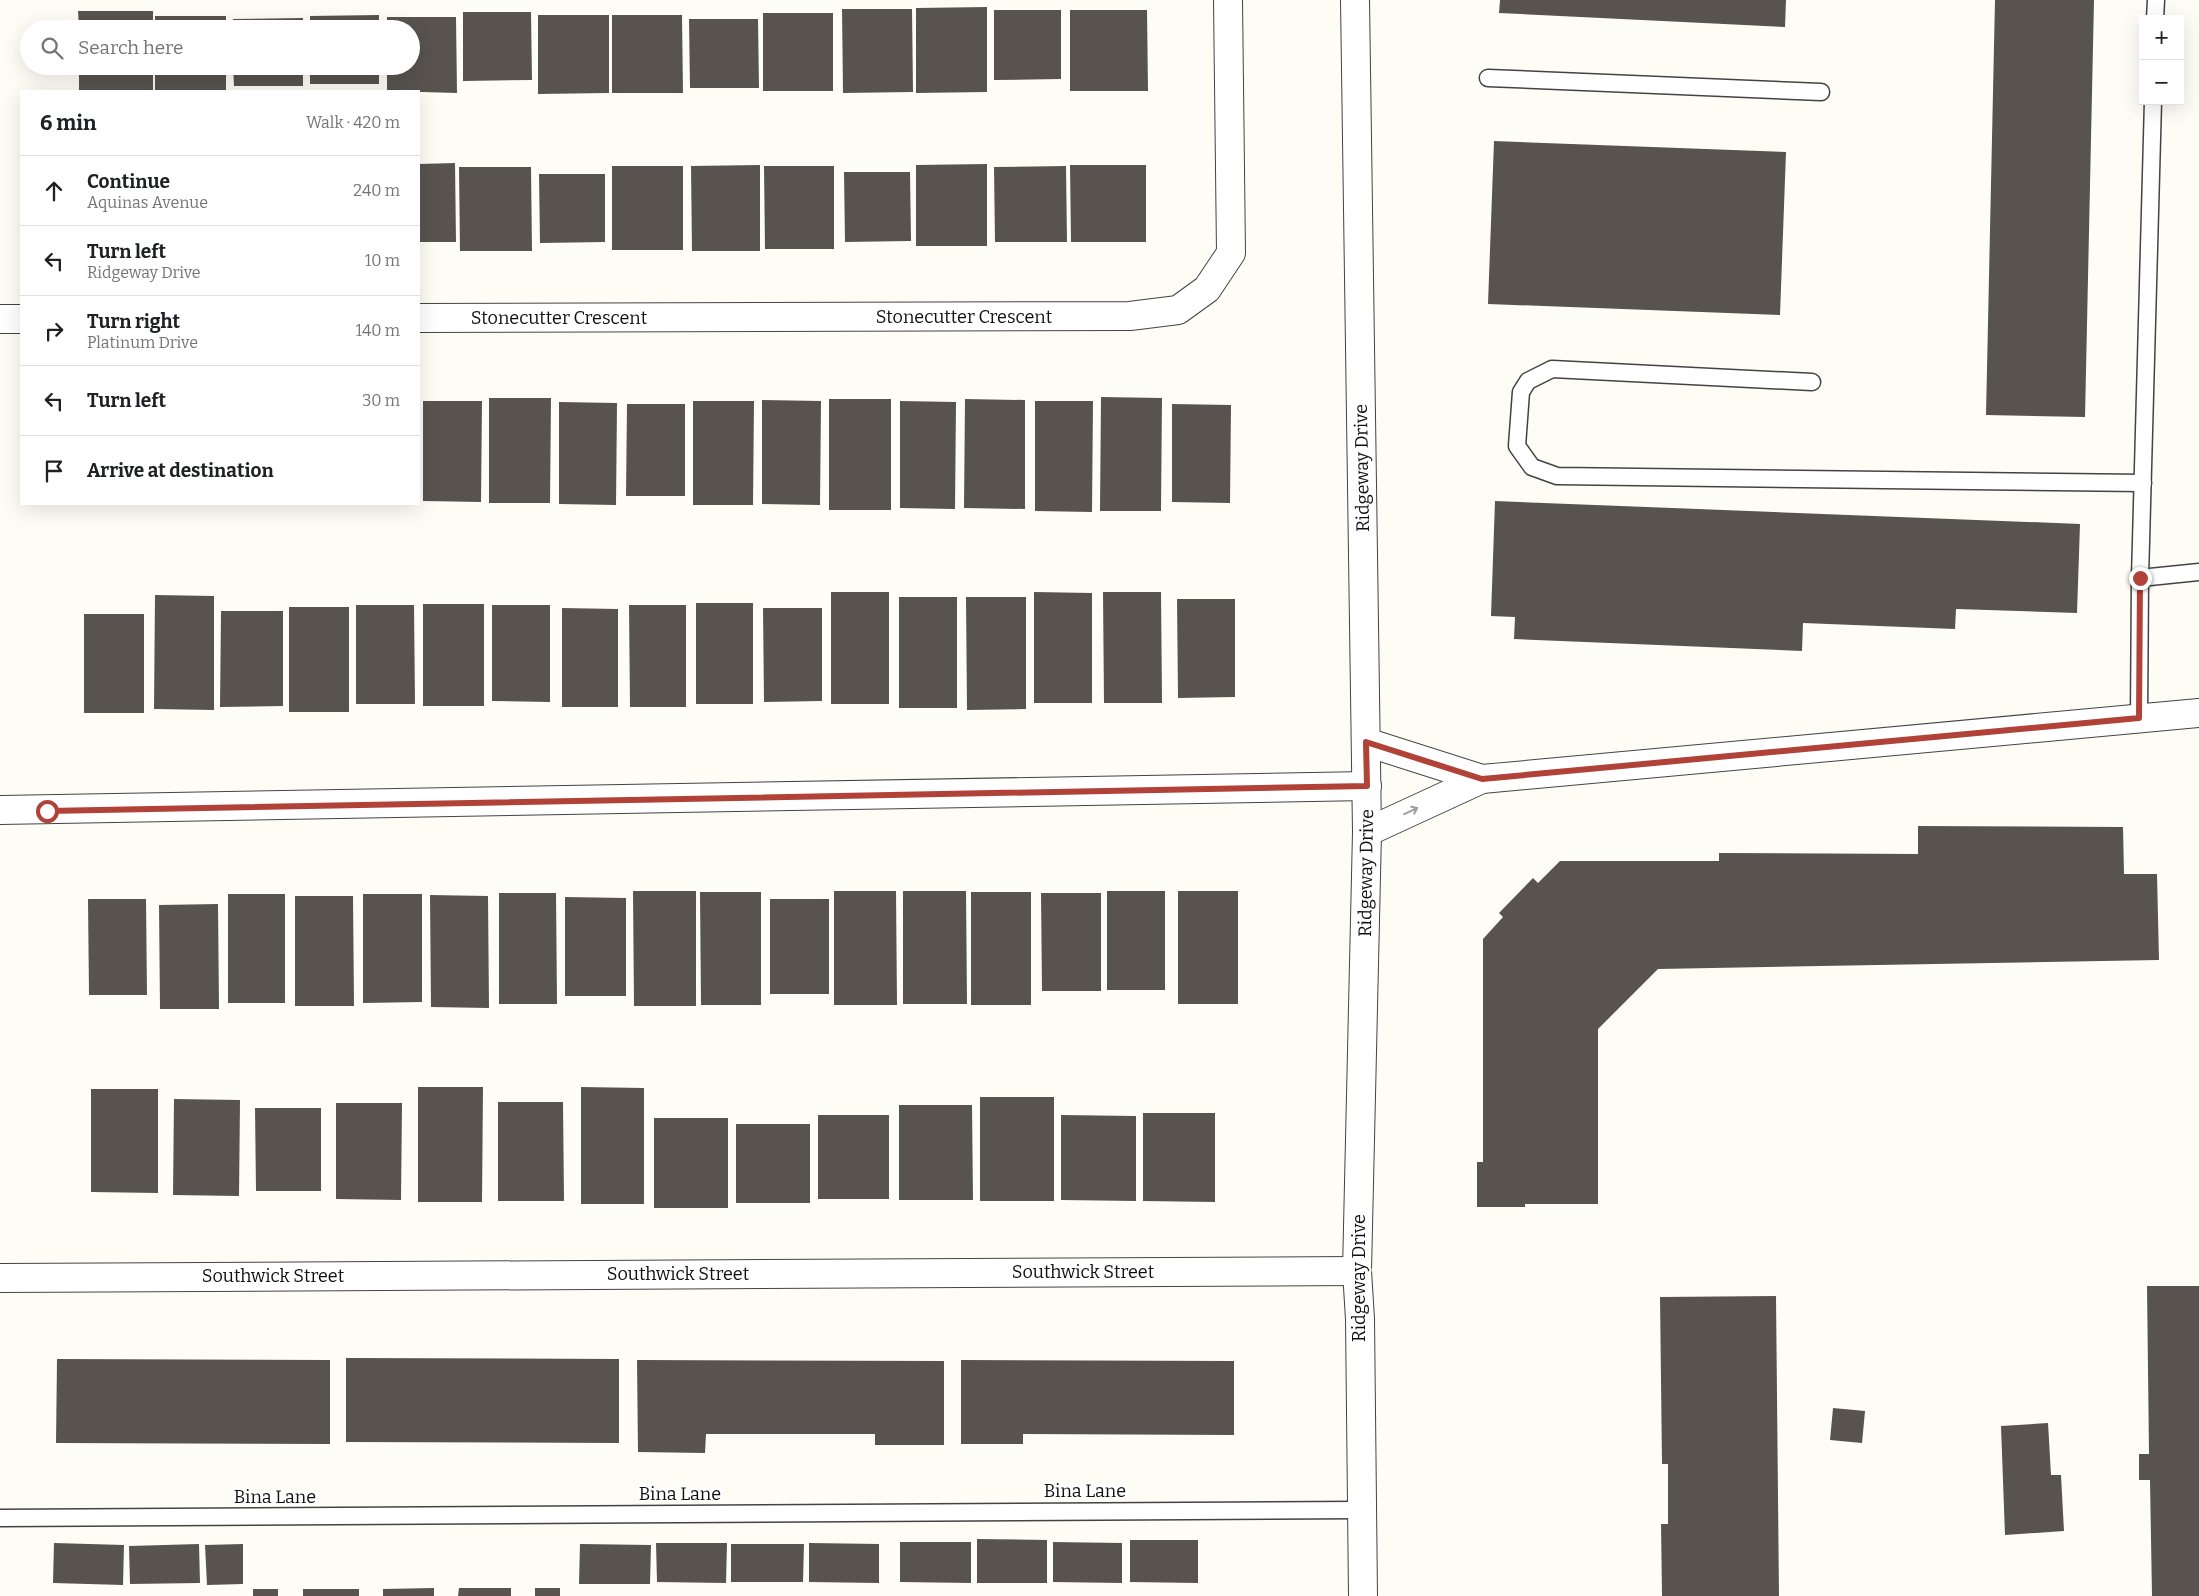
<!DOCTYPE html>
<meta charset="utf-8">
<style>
body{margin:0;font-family:Bitter,serif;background:#f6f6f6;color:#202124}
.controls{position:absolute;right:15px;top:15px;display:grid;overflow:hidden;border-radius:0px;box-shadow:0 5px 20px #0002}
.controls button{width:45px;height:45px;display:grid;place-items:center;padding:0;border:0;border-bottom:1px solid #e0e0e0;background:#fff;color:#202124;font:25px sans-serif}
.stop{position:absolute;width:15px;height:15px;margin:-11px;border:4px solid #b14237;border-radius:50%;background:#fff}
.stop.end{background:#b14237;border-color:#fff;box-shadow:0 1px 5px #0008}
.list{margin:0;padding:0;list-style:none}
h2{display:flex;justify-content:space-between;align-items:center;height:65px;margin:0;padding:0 20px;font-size:21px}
h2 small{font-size:16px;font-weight:400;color:#757577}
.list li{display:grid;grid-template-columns:32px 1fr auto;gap:15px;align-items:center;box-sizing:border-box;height:70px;padding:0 20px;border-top:1px solid #e0e0e0}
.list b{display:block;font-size:19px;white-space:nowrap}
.list p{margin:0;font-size:16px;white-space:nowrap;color:#757577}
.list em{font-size:16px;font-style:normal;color:#757577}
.icon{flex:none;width:28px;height:28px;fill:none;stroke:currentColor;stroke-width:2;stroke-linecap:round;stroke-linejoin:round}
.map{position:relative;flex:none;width:2199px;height:1596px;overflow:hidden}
.search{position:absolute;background:#fff;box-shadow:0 5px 20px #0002;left:20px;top:20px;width:400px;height:55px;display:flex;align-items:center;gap:12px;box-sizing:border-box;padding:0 18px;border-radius:28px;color:#757577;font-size:19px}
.panel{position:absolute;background:#fff;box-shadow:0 5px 20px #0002;left:20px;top:90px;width:400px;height:415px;border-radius:0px}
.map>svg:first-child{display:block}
</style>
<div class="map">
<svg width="2199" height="1596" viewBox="0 0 2199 1596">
<rect width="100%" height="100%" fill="#fefdf5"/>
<!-- building -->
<g fill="#58534e">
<path d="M1500,0h286l-1,27 -286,-14z"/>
<path d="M1995,0h99l-9,417 -99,-2z"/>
<path d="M987,7v85l-71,1v-85z"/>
<path d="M842,9h70l1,83 -70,1z"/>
<path d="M994,10h67v69l-67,1z"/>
<path d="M1070,10h77l1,81h-78z"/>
<path d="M78,11h75v18h-74z"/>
<path d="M463,12h68l1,68 -69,1z"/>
<rect x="763" y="13" width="70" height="78"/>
<path d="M379,15v14h-69v-13z"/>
<path d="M538,15h71v78l-71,1z"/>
<path d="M612,15h70l1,78h-71z"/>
<rect x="155" y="16" width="71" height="13"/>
<path d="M387,17h69l1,76 -70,-2v-25h24v-37h-24z"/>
<path d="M303,18v11h-70v-10z"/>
<path d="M689,19h69l1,69h-69z"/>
<rect x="79" y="66" width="74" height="25"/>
<rect x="155" y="66" width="71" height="25"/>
<path d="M233,66h70v20h-69z"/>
<rect x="310" y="66" width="69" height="18"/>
<path d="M1494,141l292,11 -6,163 -292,-11z"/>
<path d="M455,163l1,79h-37v-78z"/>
<path d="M987,164v82h-71v-81z"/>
<path d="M760,165v86h-68l-1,-85z"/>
<path d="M1070,165h76v77h-75z"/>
<rect x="612" y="166" width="71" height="84"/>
<path d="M764,166h70v83h-69z"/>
<path d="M1066,166l1,76h-72l-1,-75z"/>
<path d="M459,167h72l1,84h-72z"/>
<path d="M844,172h66l1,69 -66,1z"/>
<path d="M539,174h66v68l-65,1z"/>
<path d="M1101,397l61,1 -1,113h-61z"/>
<path d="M489,398h62l-1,105h-61z"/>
<rect x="829" y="399" width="62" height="111"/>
<path d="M965,399l60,1v109l-61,-1z"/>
<path d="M762,400l59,1 -1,104 -58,-1z"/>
<path d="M423,401h59l-1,101 -58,-1z"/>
<path d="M693,401h61l-1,104h-60z"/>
<path d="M900,401l56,1 -1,107 -55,-1z"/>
<path d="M1035,401h58l-1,111 -57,-1z"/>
<path d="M559,402l58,1 -1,102 -57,-1z"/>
<path d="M627,404h58v92h-59z"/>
<path d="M1172,404l59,1 -1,98 -58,-1z"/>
<path d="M1495,501l585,23 -3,89 -121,-4 -1,20 -152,-6 -1,28 -288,-12 1,-22 -24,-1z"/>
<rect x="831" y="592" width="58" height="112"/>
<path d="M1034,592l58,1v110h-58z"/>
<path d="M1103,592h58l1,111h-58z"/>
<path d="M155,595l59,1v114l-60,-1z"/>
<rect x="899" y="597" width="58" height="111"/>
<path d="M966,597h60v112l-59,1z"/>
<path d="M1177,599h58v98l-57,1z"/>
<rect x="696" y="603" width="57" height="101"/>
<rect x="423" y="604" width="61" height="102"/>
<path d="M356,605h58l1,99h-59z"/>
<path d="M492,605h58v97l-58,-1z"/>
<path d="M629,605h57v102h-56z"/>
<rect x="289" y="607" width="60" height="105"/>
<path d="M562,608l56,1v98h-56z"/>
<path d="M763,608h59v93l-58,1z"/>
<path d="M221,611h62v95l-63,1z"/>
<rect x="84" y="614" width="60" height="99"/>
<path d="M1918,826l205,1 1,47h33l2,86 -501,9 -60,60v175h-73v3h-48v-45h6v-223l20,-22 -4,-4 34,-35 5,5 22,-22h159v-8l199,1z"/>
<path d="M633,891h63v115h-62z"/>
<path d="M834,891h62l1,114h-63z"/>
<path d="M903,891h63l1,113h-64z"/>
<rect x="1107" y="891" width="58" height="99"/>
<rect x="1178" y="891" width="60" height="113"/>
<path d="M700,892h61v113h-60z"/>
<rect x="971" y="892" width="60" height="113"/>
<path d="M499,893h57l1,111h-58z"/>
<path d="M1041,893h60v98h-59z"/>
<rect x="228" y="894" width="57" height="109"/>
<path d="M363,894h59v108l-59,1z"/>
<path d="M430,895l58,1 1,112 -58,-1z"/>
<path d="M295,896h58l1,110h-59z"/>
<path d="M565,897l61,1v98h-61z"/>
<path d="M88,899h58l1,96h-58z"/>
<rect x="770" y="899" width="59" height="95"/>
<path d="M218,904l1,105h-59l-1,-104z"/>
<path d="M418,1087h65l-1,115h-64z"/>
<path d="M581,1087l63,1v116h-63z"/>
<path d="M91,1089h67v104l-67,-1z"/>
<rect x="980" y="1097" width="74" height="104"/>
<path d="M174,1099l66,1 -1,96 -66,-1z"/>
<path d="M498,1102h65l1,99h-66z"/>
<path d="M336,1103h66l-1,97 -65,-1z"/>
<path d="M899,1105h73l1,95h-74z"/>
<path d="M255,1108h66v83h-65z"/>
<path d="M1143,1113h72v89l-72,-1z"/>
<rect x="818" y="1115" width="71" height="84"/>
<path d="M1061,1115l75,1v85l-75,-1z"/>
<rect x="654" y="1118" width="74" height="90"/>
<rect x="736" y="1124" width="74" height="79"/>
<path d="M2147,1286h52v310h-47l-2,-116h-11v-26h10z"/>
<path d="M1776,1296l3,300h-117l-1,-72h7v-60h-6l-2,-167z"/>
<path d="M346,1358l273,1v84l-273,-1z"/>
<path d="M57,1359l273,1v84l-274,-1z"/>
<path d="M637,1360l307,1v84h-69v-11h-169l-1,19 -67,-1z"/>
<path d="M961,1360l273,1v74l-211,-1v10h-62z"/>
<path d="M1833,1408l32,3 -3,32 -32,-3z"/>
<path d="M2048,1423l3,52h10l3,56 -59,4 -4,-109z"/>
<path d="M977,1539l70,1v43h-70z"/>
<path d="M1130,1540h68v43l-68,-1z"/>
<path d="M900,1542h71v41l-71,-1z"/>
<path d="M1053,1542l69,1v40l-69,-1z"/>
<path d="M54,1543l70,2 -1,40 -70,-2z"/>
<path d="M656,1543h71l-1,40 -69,-1z"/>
<path d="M809,1543l70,1v39l-70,-1z"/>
<path d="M199,1544l1,39 -70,1 -1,-38z"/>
<path d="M243,1544v40l-36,1 -2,-40z"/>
<path d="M580,1544l71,1 -1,39h-71z"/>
<path d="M731,1544h73l-1,38h-72z"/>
<path d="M434,1588v8h-51v-7z"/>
<path d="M459,1588h52v8h-53z"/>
<rect x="535" y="1588" width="25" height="8"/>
<rect x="253" y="1589" width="25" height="7"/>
<rect x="303" y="1589" width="56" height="7"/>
</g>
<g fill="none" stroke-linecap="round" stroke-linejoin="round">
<!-- service casing -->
<g stroke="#434343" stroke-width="19">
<g id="service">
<path d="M2155,19l1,-19"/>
<path d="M1488,78l333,14"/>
<path d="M1812,382l-260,-13 -24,12 -7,11 -4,54 15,21 25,9 586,7"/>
<path d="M2140,578l13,-477"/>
<path d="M2139,719l1,-141 59,-6"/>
<path d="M0,1518l1361,-8"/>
</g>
</g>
<!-- minor casing -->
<g stroke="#434343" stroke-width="30">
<g id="minor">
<path d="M419,318l711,-2 48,-6 29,-21 24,-36 -3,-253"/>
<path d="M0,319h21"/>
<path d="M1366,742l116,37"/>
<path d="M0,810l1367,-24"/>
<path d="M1367,832l115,-53 717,-66"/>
<path d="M0,1278l1357,-7"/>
</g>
</g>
<!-- tertiary casing -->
<g stroke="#434343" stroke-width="30">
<path id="tertiary" d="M1355,0l12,832 -10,439 3,48 3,277"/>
</g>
<!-- service -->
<use href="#service" stroke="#fff" stroke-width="16"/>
<!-- minor -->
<use href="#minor" stroke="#fff" stroke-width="28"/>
<!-- tertiary -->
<use href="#tertiary" stroke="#fff" stroke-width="28"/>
</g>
<!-- one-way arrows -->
<defs><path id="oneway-shaft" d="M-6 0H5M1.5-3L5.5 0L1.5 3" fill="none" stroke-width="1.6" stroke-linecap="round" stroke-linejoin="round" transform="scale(1.25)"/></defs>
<use stroke="#9f9f9f" href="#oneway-shaft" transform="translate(1411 811) rotate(-25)"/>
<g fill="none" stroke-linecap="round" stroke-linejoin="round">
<!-- route -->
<path stroke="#b14237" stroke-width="6" d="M47,811l1320,-25 -1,-44 116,37 657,-61 1,-140"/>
</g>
<g text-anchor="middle" stroke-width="5" stroke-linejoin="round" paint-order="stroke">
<!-- street labels -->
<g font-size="18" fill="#101010" stroke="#fff">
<text x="964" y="323">Stonecutter Crescent</text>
<text x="559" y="324">Stonecutter Crescent</text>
<text transform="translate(1362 468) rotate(-91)" y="6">Ridgeway Drive</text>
<text transform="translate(1366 873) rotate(-89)" y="6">Ridgeway Drive</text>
<text x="1083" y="1278">Southwick Street</text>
<text x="678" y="1280">Southwick Street</text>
<text x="273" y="1282">Southwick Street</text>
<text transform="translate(1359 1278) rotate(-90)" y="6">Ridgeway Drive</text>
<text x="1085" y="1497">Bina Lane</text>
<text x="680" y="1500">Bina Lane</text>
<text x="275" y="1503">Bina Lane</text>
</g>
</g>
</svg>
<div class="controls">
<button>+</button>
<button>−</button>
</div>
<div class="stop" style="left:47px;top:811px"></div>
<div class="stop end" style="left:2140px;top:578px"></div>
<div class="search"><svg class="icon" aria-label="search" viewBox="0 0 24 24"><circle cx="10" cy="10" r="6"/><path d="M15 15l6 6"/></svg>Search here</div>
<section class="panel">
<h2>6 min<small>Walk · 420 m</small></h2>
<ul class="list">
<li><svg class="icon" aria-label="ahead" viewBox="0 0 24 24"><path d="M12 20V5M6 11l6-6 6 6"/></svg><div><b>Continue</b><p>Aquinas Avenue</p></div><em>240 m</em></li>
<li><svg class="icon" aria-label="left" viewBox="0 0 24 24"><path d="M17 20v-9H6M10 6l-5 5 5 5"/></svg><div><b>Turn left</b><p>Ridgeway Drive</p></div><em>10 m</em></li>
<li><svg class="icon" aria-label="right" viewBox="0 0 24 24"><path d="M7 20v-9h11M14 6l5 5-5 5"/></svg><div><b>Turn right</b><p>Platinum Drive</p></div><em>140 m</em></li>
<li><svg class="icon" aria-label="left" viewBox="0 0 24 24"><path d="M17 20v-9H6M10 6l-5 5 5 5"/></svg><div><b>Turn left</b></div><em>30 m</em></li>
<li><svg class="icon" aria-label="arrive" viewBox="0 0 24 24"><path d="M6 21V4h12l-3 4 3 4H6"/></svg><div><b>Arrive at destination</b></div></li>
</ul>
</section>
</div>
